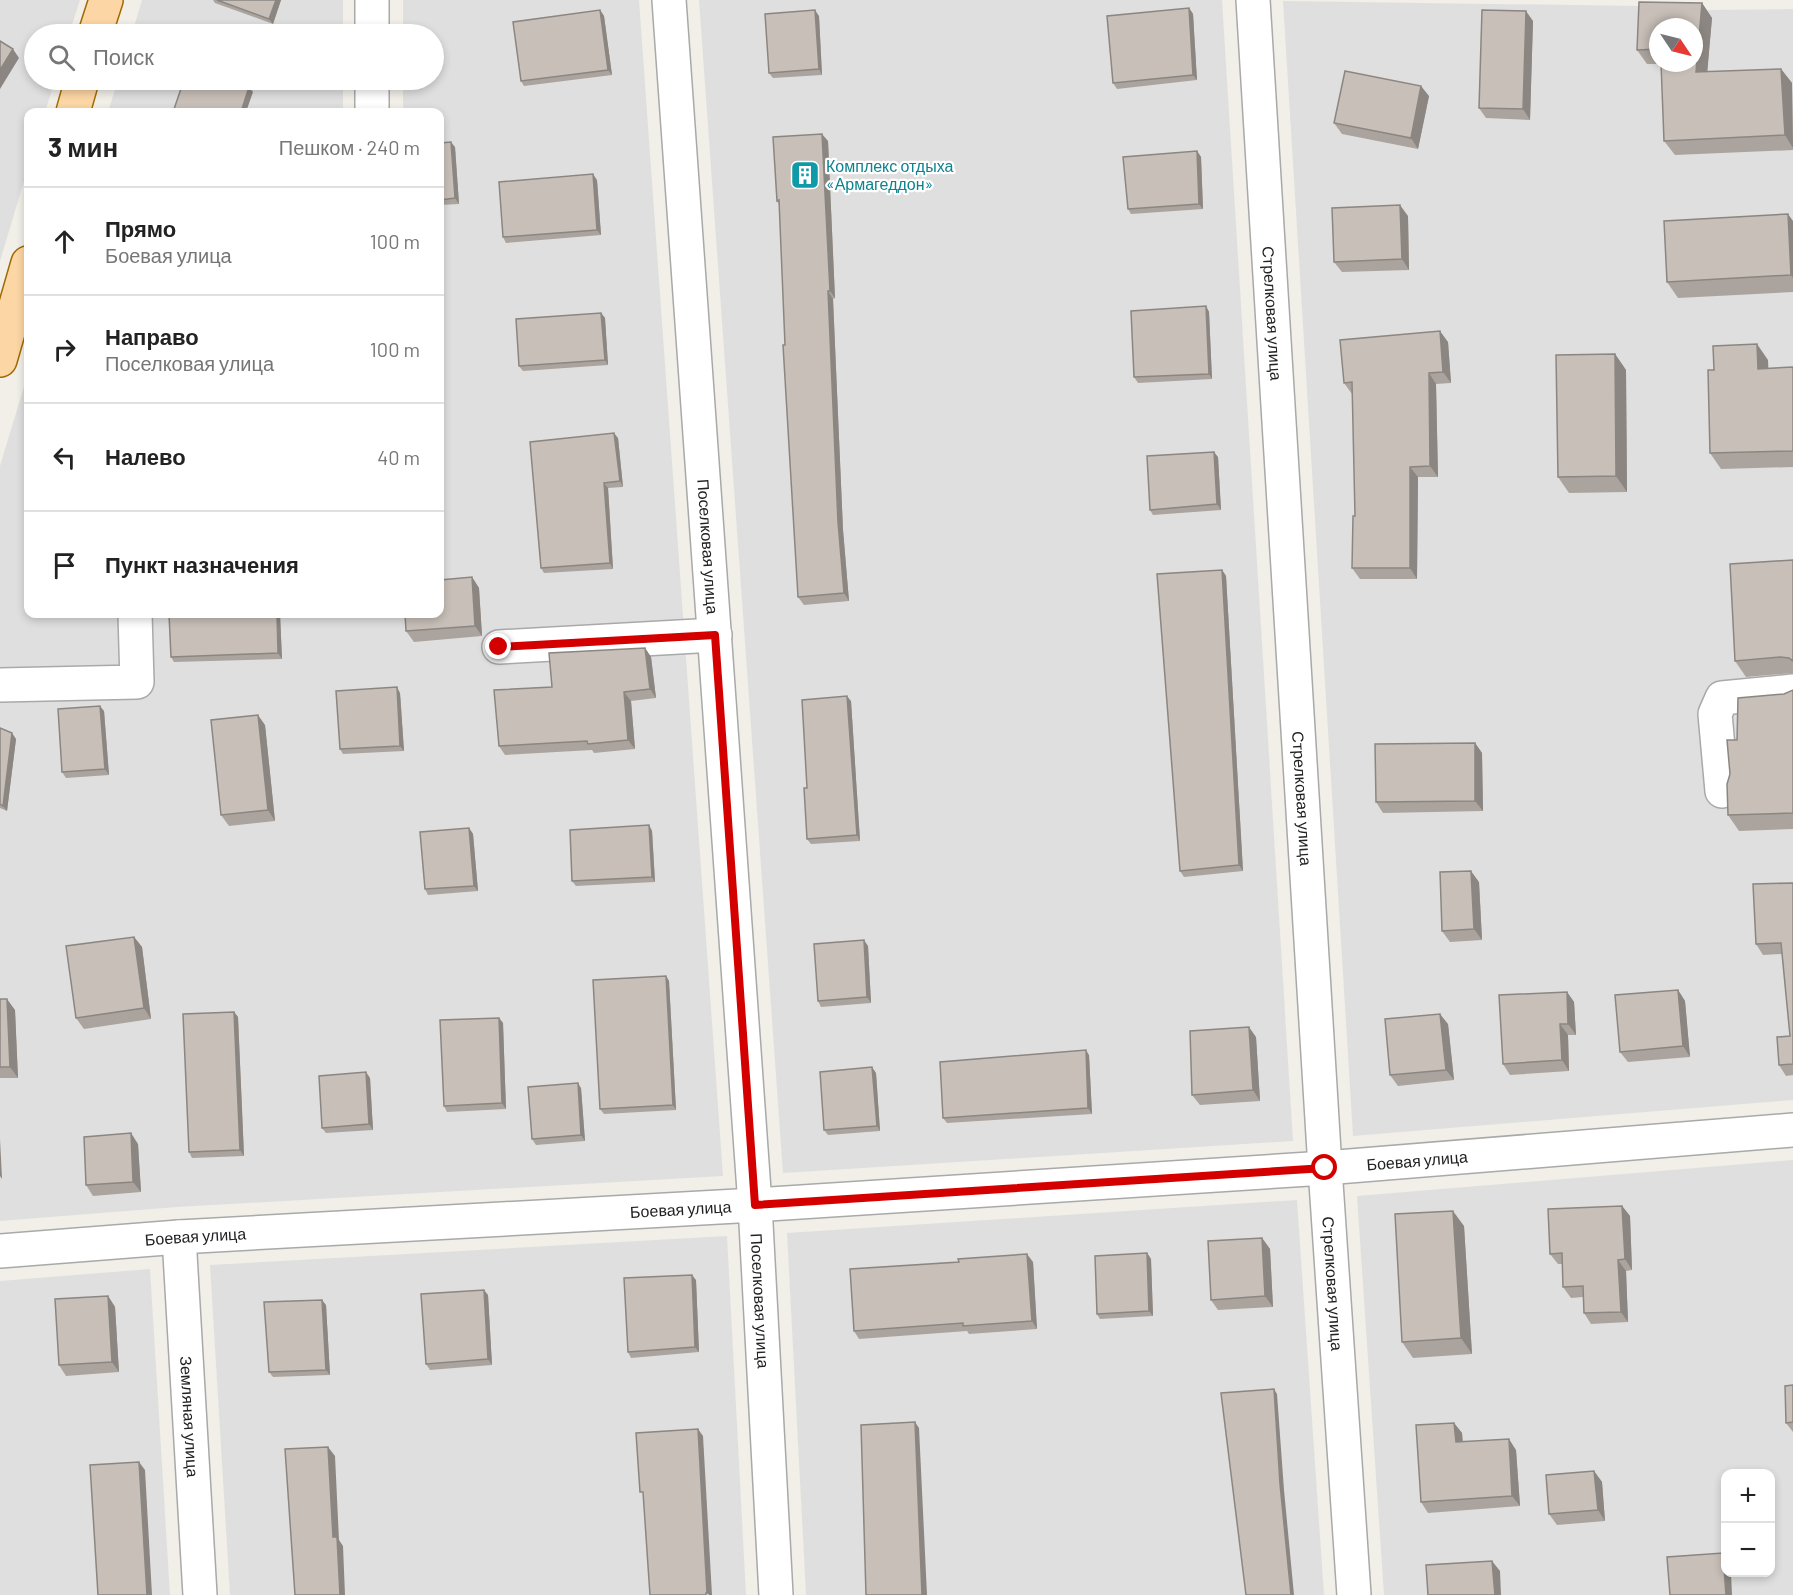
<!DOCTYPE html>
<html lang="ru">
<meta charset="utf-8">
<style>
body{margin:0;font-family:Barlow,sans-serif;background:#f6f6f6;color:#222}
.controls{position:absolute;right:18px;bottom:18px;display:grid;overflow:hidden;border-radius:12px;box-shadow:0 3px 9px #0003}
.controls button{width:54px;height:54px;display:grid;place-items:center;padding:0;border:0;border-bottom:2px solid #e0e0e0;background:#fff;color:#222;font:30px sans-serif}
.compass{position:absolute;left:1649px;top:18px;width:54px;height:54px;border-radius:50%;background:#fff;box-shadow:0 3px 9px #0003;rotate:125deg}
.stop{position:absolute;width:18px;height:18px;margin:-14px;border:4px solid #d40000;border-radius:50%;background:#fff}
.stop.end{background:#d40000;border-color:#fff;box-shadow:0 2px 6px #0008}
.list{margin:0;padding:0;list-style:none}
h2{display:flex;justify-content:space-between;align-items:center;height:78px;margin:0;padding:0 24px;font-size:26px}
h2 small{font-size:20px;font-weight:400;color:#767676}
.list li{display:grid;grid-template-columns:39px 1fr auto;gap:18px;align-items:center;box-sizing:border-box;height:108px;padding:0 24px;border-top:2px solid #e0e0e0}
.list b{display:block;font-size:22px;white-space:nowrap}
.list p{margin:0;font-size:20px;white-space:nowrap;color:#767676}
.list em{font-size:20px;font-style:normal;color:#767676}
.icon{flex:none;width:33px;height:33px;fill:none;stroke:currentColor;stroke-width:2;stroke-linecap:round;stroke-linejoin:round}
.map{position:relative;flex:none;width:1793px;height:1595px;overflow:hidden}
.search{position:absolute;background:#fff;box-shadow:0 3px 9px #0003;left:24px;top:24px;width:420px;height:66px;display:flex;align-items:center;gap:15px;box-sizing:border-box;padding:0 21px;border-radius:33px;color:#767676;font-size:22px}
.panel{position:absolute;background:#fff;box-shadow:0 3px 9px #0003;left:24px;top:108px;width:420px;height:510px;border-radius:12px}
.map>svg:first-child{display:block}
</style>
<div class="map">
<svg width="1793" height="1595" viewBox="0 0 1793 1595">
<rect width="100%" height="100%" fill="#f2efe9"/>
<!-- residential -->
<g fill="#e0dfdf" fill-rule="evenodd">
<path d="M0,0h80l-11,34h-35v46h21l-10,32h-17v56l-28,93z"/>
<path d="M142,0h201v34h-211z"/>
<path d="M403,0h236l84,1176 -546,31 -177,14v-755l28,-93v241h412v-502h-37v-32h31v-46h-31z"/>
<path d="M699,0h523l71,1141 -510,32z"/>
<path d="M1283,1l359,5 65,4 86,-1v1091l-440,36zM1658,27h36v36h-36z"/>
<path d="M118,80h225v32h-235z"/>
<path d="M1793,1160v435h-409l-27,-399zM1726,1474h44v98h-44z"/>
<path d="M1297,1200l27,395h-518l-19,-362z"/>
<path d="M727,1236l19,359h-516l-20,-330z"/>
<path d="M150,1269l20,326h-170v-314z"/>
</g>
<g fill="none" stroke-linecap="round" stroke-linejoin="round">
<!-- minor casing -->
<g stroke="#a9a9a9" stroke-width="36">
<g id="minor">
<path id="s1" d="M669,0l86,1205 21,390"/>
<path id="s2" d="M1253,0l72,1168 29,427"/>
<path d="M372,34v-34"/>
<path d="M372,112v-32"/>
<path d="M499,647l216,-12"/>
<path d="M0,685l137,-3 -2,-68"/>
<path d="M1722,791l-7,-77 7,-16 71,-7"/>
<path id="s3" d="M179,1237l21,358"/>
<path id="s4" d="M0,1251l179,-14 576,-32 570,-37 468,-38"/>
</g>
</g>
<!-- major casing -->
<g stroke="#a06b00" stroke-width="36">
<g id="major">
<path d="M95,34l11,-34"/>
<path d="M73,112l9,-32"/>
<path d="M0,360l28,-97"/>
</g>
</g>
<!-- minor -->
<use href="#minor" stroke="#fff" stroke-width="33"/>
<!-- major -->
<use href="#major" stroke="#fcd6a4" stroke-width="33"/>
</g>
<!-- wall -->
<g fill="#aba49e" fill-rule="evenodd">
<path d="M213,0h68l-8,24 -58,-21z"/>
<path d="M1639,2l63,1 10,15 -5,54 74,-3 11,14 1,67 -118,5 -11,-14 -3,-77h-14l-10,-14zM1658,27h36v36h-36z"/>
<path d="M1189,8l4,6 4,66 -80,9 -4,-6z"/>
<path d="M600,10l4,6 8,59 -88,11 -3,-5z"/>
<path d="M819,16l3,59 -49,3 -4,-5z"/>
<path d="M1533,21l-3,99 -44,-2 -7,-10z"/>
<path d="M1429,96l-11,53 -76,-15 -8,-11z"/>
<path d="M828,141l7,157 -2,1 10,231 6,71 -45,4 -6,-8 -19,-393 -2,-3z"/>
<path d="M440,143l15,4 4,57 -19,1z"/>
<path d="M1197,151l4,6 2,52 -72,5 -3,-5z"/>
<path d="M597,180l4,55 -95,8 -3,-6z"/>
<path d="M1408,216l1,54 -67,2 -8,-10z"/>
<path d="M1793,221v71l-115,6 -11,-16z"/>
<path d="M1206,306l3,6 3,67 -74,4 -4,-6z"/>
<path d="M601,313l4,5 3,47 -85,6 -4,-5z"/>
<path d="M1448,342l3,41 -15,1 2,93h-20l-1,102h-57l-8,-11 3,-52 -2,-122h-1l-8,-11z"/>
<path d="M1615,354l11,16 1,122 -58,1 -11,-16z"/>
<path d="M1768,360v8l25,-1v100l-72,2 -11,-16 4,-83z"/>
<path d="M618,438l5,49 -15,1 5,81 -69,4 -3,-5z"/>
<path d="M1218,457l3,53 -68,5 -3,-5z"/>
<path d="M1793,560v113l-47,4 -11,-16z"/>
<path d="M1222,570l4,6 17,295 -59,6 -4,-6z"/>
<path d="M472,577l7,11 3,48 -68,6 -8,-11z"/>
<path d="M169,614h111l2,45 -108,3 -3,-5z"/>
<path d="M645,648l6,9 5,41 -25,3 4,48 -41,4 -2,-3 -87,5 -6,-9 53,-59z"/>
<path d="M1793,690v139l-54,2 -11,-16 9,-75 47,-46z"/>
<path d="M400,693l4,58 -61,3 -3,-5z"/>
<path d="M851,701l9,140 -49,3 -4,-5v-51z"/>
<path d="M104,711l5,64 -43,3 -4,-6z"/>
<path d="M265,725l10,96 -46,5 -8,-11z"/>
<path d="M0,728l16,11 -9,72 -7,-3z"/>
<path d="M1475,743l7,10 1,58 -100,2 -7,-11z"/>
<path d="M649,825l3,6 3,51 -79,4 -4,-5z"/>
<path d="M469,828l4,6 5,57 -50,4 -3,-6z"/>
<path d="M1479,882l3,58 -32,2 -8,-11z"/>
<path d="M1793,883v192l-7,1 -7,-11 11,-29 -8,-82 -19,1 -7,-11z"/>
<path d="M134,937l8,10 9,72 -67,10 -8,-11z"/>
<path d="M868,946l3,57 -50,4 -3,-6z"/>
<path d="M666,976l3,5 7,129 -72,4 -4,-5z"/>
<path d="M1678,990l7,11 5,56 -62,5 -8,-10z"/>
<path d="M1567,992l7,10 2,33h-8l1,36 -59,4 -7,-11z"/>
<path d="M0,999l15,11 3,68h-18z"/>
<path d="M234,1012l4,5 6,139 -52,2 -3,-6z"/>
<path d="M499,1018l4,5 3,86 -59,3 -3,-6z"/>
<path d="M1448,1024l6,56 -56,6 -8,-11z"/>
<path d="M1256,1037l4,64 -60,4 -8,-10z"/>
<path d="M1089,1055l3,59 -145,9 -4,-5z"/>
<path d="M876,1073l4,58 -52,4 -4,-5z"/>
<path d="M370,1078l3,52 -47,3 -4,-5z"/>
<path d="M581,1088l4,53 -49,4 -4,-6z"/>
<path d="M138,1144l3,48 -48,4 -7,-11z"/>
<path d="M1622,1206l8,10 2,54 -6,1 2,51 -37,2 -7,-11 -1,-16 -12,1 -8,-11 -1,-23h-4l-8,-10z"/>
<path d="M1464,1226l8,128 -59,4 -11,-16z"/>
<path d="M1262,1238l8,11 3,58 -55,3 -7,-10z"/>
<path d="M1147,1253l4,6 2,57 -53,3 -3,-5z"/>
<path d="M1033,1262l4,67 -68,5 -2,-3 -108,8 -5,-8z"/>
<path d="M696,1280l3,72 -68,6 -3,-6z"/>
<path d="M488,1295l4,70 -62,5 -4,-6z"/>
<path d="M108,1296l7,11 4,65 -53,4 -7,-11z"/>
<path d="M326,1305l4,70 -57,2 -4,-5z"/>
<path d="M1793,1385v47l-7,-9z"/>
<path d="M1454,1423l8,10 1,9 53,8 4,56 -92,7 -7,-11z"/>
<path d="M1594,1471l8,11 3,39 -48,4 -8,-11z"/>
</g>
<!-- shaded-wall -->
<g fill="#8b8681">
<path d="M276,0h5l-8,24 -4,-5z"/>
<path d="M1702,3l10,15 -6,69 -10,-15z"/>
<path d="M1189,8l4,6 4,66 -4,-5z"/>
<path d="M600,10l4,6 8,59 -4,-5z"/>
<path d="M815,10l4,6 3,59 -3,-6z"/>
<path d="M1526,11l7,10 -3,99 -7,-11z"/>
<path d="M13,49l6,9 -19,31v-19z"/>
<path d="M1781,69l11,14 1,65 -8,-13z"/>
<path d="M1421,86l8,10 -11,53 -7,-11z"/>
<path d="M249,87l4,5 -7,20h-5z"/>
<path d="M822,134l6,7 7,157 -5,-7z"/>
<path d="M451,142l4,5 4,57 -4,-6z"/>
<path d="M1197,151l4,6 2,52 -4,-5z"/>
<path d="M593,174l4,6 4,55 -4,-5z"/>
<path d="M1400,205l8,11 1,54 -7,-11z"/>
<path d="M1788,214l5,7v57l-2,-3z"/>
<path d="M828,291l5,8 10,231 6,71 -5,-8 -6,-71z"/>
<path d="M1206,306l3,6 3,67 -3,-5z"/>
<path d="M601,313l4,5 3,47 -3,-5z"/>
<path d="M1440,331l8,11 3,41 -8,-11z"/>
<path d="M1757,344l11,16 1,24 -11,-15z"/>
<path d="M1615,354l11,16 1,122 -11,-16z"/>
<path d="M1429,373l7,11 2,93 -8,-11z"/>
<path d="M614,433l4,5 5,49 -3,-6z"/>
<path d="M1214,452l4,5 3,53 -4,-6z"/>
<path d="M1410,467l8,10 -1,102 -7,-11z"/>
<path d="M604,483l4,5 5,81 -3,-6z"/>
<path d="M1222,570l4,6 17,295 -4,-6z"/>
<path d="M472,577l7,11 3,48 -7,-10z"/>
<path d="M277,614h3l2,45 -4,-6z"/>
<path d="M645,648l6,9 5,41 -6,-9z"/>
<path d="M397,687l3,6 4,58 -4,-5z"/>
<path d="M624,692l7,9 4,48 -7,-9z"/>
<path d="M847,696l4,5 9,140 -3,-6z"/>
<path d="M100,706l4,5 5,64 -4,-6z"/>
<path d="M258,715l7,10 10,96 -7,-11z"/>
<path d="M12,733l4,6 -9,72 -4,-5z"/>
<path d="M1475,743l7,10 1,58 -8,-10z"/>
<path d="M649,825l3,6 3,51 -3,-5z"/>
<path d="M469,828l4,6 5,57 -4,-5z"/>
<path d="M1471,871l8,11 3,58 -8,-11z"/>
<path d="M134,937l8,10 9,72 -7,-11z"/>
<path d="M864,940l4,6 3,57 -4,-6z"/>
<path d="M666,976l3,5 7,129 -3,-5z"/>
<path d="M1678,990l7,11 5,56 -7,-11z"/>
<path d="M1567,992l7,10 2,33 -8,-11z"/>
<path d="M7,999l8,11 3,68 -8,-11z"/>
<path d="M234,1012l4,5 6,139 -4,-6z"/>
<path d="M1440,1014l8,10 6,56 -8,-10z"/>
<path d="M499,1018l4,5 3,86 -4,-6z"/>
<path d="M1560,1024l8,11 1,36 -7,-11z"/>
<path d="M1249,1027l7,10 4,64 -7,-11z"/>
<path d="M1086,1050l3,5 3,59 -4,-6z"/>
<path d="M872,1067l4,6 4,58 -3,-5z"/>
<path d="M366,1072l4,6 3,52 -4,-6z"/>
<path d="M578,1083l3,5 4,53 -4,-6z"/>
<path d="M131,1133l7,11 3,48 -8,-10z"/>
<path d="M0,1139l2,40 -2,-3z"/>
<path d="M1622,1206l8,10 2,54 -7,-11z"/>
<path d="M1453,1211l11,15 8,128 -11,-16z"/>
<path d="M1262,1238l8,11 3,58 -8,-11z"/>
<path d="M1147,1253l4,6 2,57 -4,-5z"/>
<path d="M1027,1254l6,8 4,67 -5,-8z"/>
<path d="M1618,1260l8,11 2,51 -7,-10z"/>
<path d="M692,1275l4,5 3,72 -4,-5z"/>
<path d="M484,1290l4,5 4,70 -4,-6z"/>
<path d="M108,1296l7,11 4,65 -7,-10z"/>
<path d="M322,1300l4,5 4,70 -4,-5z"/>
<path d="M1274,1389l3,5 7,96 10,105h-3l-11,-111z"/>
<path d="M915,1422l4,6 8,167h-5z"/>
<path d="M1454,1423l8,10 1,20 -7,-11z"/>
<path d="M698,1429l5,7 9,159h-3l-2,-2z"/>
<path d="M1509,1439l7,11 4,56 -8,-10z"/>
<path d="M328,1447l7,9 4,84 4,6 2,49h-5l-7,-58z"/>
<path d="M139,1462l6,8 7,125h-5z"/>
<path d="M1594,1471l8,11 3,39 -7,-11z"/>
<path d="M1723,1553l2,4v15h6l1,23h-6z"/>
<path d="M1492,1561l8,10 1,24h-6z"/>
</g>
<!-- building -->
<g fill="#c7bfb8" stroke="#8b8681" stroke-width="1.5">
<path d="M217,0h59l-7,19z"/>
<path d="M1639,2l63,1 -6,69 85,-3 4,66 -121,6 -3,-78h33v-36h-36v22l-21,1z"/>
<path d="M1189,8l4,67 -80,8 -6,-67z"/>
<path d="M600,10l8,60 -87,11 -8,-59z"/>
<path d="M815,10l4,59 -50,4 -4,-59z"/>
<path d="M1482,10l44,1 -3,98 -44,-1z"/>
<path d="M0,41l13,8 -13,21z"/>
<path d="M1345,71l76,15 -10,52 -77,-15z"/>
<path d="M184,80h45l20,7 -8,25h-68z"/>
<path d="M822,134l8,157h-2l10,231 6,71 -46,4 -15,-252h2l-6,-145 -2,1 -4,-64z"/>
<path d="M451,142l4,56 -15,2v-57z"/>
<path d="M1197,151l2,53 -71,5 -5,-52z"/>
<path d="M593,174l4,56 -94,7 -4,-55z"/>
<path d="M1400,205l2,54 -68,3 -2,-54z"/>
<path d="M1788,214l3,61 -124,7 -3,-61z"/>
<path d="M1206,306l3,68 -75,3 -3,-66z"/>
<path d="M601,313l4,47 -86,6 -3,-47z"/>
<path d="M1440,331l3,41 -14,1 1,93 -20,1v101h-58l1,-52h2l-3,-134 -8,1 -4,-43z"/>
<path d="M1757,344l1,25 35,-2v84l-83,2 -2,-83h6l-1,-24z"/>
<path d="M1615,354l1,122 -58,1 -2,-122z"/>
<path d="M614,433l6,48 -16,2 6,80 -69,5 -11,-126z"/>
<path d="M1214,452l3,52 -67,6 -3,-54z"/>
<path d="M1793,560v101l-4,-3 -9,-1 -45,4 -5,-97z"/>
<path d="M1222,570l17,295 -59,6 -23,-297z"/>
<path d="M472,577l3,49 -69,5 -1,-17h35v-34z"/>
<path d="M169,614h108l1,39 -107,4z"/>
<path d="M645,648l5,41 -26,3 4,48 -40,4 -1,-3 -88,5 -5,-56 58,-3 -3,-34z"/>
<path d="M397,687l3,59 -60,3 -4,-58z"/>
<path d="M1793,690v123l-65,2 -1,-31 3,-10 -3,-34h10l1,-42 46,-4z"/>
<path d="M847,696l10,139 -50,4 -3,-51h3l-5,-88z"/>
<path d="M100,706l5,63 -43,3 -4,-63z"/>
<path d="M258,715l10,95 -47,5 -10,-95z"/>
<path d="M0,728l12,5 -9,73 -3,-2z"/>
<path d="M1475,743v58l-99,1 -1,-58z"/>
<path d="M649,825l3,52 -80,4 -2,-51z"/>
<path d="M469,828l5,58 -49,3 -5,-57z"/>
<path d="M1471,871l3,58 -32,2 -2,-59z"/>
<path d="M1793,883v181l-14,1 -2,-28 13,-1 -9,-93 -25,1 -3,-60z"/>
<path d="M134,937l10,71 -68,10 -10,-72z"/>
<path d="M864,940l3,57 -49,4 -4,-57z"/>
<path d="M666,976l7,129 -73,4 -7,-129z"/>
<path d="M1678,990l5,56 -63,6 -5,-57z"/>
<path d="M1567,992l1,32h-8l2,36 -59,4 -4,-69z"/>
<path d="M0,999h7l3,68h-10z"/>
<path d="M234,1012l6,138 -51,2 -6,-138z"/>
<path d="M1440,1014l6,56 -56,5 -5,-56z"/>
<path d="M499,1018l3,85 -58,3 -4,-86z"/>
<path d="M1249,1027l4,63 -61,5 -2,-64z"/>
<path d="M1086,1050l2,58 -145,10 -3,-56z"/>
<path d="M872,1067l5,59 -53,4 -4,-58z"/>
<path d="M366,1072l3,52 -47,4 -3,-52z"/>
<path d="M578,1083l3,52 -49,4 -4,-52z"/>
<path d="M131,1133l2,49 -47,3 -2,-48z"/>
<path d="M1622,1206l3,53 -7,1 3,52 -37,1 -1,-27 -20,1 -1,-34 -12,1 -2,-45z"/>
<path d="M1453,1211l8,127 -59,4 -7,-128z"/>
<path d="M1262,1238l3,58 -54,4 -3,-59z"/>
<path d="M1147,1253l2,58 -52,3 -2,-58z"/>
<path d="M1027,1254l5,67 -69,5v-3l-109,8 -4,-62 109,-7 -1,-3z"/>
<path d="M692,1275l3,72 -67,5 -4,-74z"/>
<path d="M484,1290l4,69 -62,5 -5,-70z"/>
<path d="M108,1296l4,66 -53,3 -4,-66z"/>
<path d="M322,1300l4,70 -57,2 -5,-70z"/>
<path d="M1793,1385v37l-7,1 -1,-37z"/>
<path d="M1274,1389l6,95 11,111h-45l-25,-202z"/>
<path d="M915,1422l7,173h-56l-5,-170z"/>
<path d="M1454,1423l2,19 53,-3 3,57 -91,6 -5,-77z"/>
<path d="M698,1429l9,164h-1v2h-56l-7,-103h-3l-4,-59z"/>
<path d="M328,1447l5,90h4l3,58h-45l-10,-146z"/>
<path d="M139,1462l8,133h-49l-8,-130z"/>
<path d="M1594,1471l4,39 -49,4 -3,-39z"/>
<path d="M1723,1553l3,42h-56l-3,-38z"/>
<path d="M1492,1561l3,34h-67l-2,-30z"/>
</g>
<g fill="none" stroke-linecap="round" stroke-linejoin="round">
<!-- route -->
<path stroke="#d40000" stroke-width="8" d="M499,647l216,-12 40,570 570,-37"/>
</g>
<!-- icons -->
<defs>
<g id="building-square" transform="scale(1.5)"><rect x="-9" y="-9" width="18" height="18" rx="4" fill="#0f9aa8" stroke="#fff"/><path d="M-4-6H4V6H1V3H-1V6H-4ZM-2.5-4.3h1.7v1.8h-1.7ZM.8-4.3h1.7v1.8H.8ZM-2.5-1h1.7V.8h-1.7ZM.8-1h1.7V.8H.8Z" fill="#fff"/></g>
</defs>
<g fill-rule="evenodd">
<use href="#building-square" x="805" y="175"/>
</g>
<g text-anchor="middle" stroke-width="4.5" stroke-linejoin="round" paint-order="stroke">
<!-- culture labels -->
<g font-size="16" fill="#0d838f" stroke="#fff" text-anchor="start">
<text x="826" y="172">Комплекс отдыха<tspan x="826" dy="18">«Армагеддон»</tspan></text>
</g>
<!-- street labels -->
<g font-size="16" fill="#222" stroke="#fff">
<text dy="6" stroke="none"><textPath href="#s2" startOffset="314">Стрелковая улица</textPath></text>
<text dy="6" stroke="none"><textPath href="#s1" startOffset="548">Поселковая улица</textPath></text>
<text dy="6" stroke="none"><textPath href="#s2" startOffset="800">Стрелковая улица</textPath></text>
<text dy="6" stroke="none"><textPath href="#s4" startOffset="1420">Боевая улица</textPath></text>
<text dy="6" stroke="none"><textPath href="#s4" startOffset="682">Боевая улица</textPath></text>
<text dy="6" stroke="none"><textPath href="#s4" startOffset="196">Боевая улица</textPath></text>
<text dy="6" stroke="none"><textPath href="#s2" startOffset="1286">Стрелковая улица</textPath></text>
<text dy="6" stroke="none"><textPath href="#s1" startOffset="1304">Поселковая улица</textPath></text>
<text dy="6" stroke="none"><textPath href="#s3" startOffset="180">Земляная улица</textPath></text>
</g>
</g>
</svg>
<div class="controls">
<button>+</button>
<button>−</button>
</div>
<svg class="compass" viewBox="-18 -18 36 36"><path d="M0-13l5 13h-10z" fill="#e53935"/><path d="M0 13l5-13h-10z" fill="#767676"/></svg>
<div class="stop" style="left:1325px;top:1168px"></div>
<div class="stop end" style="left:499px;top:647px"></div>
<div class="search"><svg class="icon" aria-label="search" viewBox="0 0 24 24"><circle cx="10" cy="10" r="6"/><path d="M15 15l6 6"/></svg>Поиск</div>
<section class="panel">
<h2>3 мин<small>Пешком · 240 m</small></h2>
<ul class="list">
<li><svg class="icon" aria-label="ahead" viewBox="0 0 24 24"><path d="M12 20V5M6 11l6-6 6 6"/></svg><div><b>Прямо</b><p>Боевая улица</p></div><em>100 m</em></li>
<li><svg class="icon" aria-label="right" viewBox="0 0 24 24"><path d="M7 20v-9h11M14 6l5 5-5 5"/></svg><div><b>Направо</b><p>Поселковая улица</p></div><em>100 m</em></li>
<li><svg class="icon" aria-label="left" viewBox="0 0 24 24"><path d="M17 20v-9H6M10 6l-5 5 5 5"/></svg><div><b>Налево</b></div><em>40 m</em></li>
<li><svg class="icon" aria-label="arrive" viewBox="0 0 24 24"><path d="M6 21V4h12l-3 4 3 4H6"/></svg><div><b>Пункт назначения</b></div></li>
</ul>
</section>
</div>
